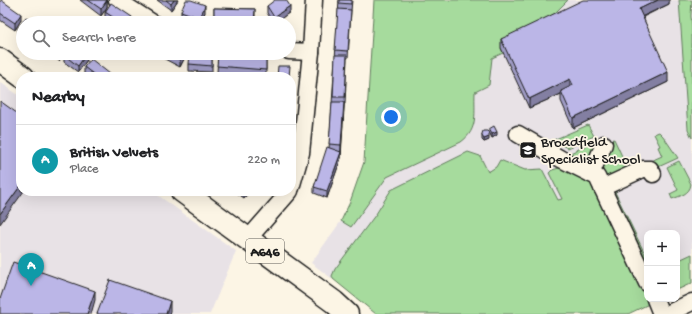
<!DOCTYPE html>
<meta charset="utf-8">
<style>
body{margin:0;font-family:"Gochi Hand",sans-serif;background:#f2f2f2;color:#202124}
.controls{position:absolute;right:12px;bottom:12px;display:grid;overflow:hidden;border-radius:8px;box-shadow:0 4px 16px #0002}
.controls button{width:36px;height:36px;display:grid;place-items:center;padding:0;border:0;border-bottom:1px solid #e0e0e0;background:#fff;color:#202124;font:20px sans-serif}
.you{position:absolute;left:391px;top:117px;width:14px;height:14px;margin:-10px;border:3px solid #fff;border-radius:50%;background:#1a73e8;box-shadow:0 0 0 6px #1a73e833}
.badge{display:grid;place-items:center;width:26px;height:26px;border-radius:50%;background:#2563eb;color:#fff;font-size:13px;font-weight:700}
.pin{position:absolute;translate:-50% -33px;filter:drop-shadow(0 1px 2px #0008)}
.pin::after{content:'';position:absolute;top:21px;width:14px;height:12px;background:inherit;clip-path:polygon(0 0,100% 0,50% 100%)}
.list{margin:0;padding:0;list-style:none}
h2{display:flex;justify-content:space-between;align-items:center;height:52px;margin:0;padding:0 16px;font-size:17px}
h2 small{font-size:13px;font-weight:400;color:#757577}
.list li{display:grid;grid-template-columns:26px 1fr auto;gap:12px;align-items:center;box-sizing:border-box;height:72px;padding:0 16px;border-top:1px solid #e0e0e0}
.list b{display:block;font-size:15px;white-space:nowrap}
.list p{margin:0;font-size:13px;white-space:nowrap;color:#757577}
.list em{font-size:13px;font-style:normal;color:#757577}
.icon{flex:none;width:22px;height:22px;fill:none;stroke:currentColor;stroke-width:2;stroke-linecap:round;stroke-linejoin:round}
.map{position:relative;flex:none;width:692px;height:314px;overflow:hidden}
.search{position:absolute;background:#fff;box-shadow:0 4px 16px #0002;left:16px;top:16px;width:280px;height:44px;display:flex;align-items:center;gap:10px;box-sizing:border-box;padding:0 14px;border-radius:22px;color:#757577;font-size:15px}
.panel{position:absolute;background:#fff;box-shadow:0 4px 16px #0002;left:16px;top:72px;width:280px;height:124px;border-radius:16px}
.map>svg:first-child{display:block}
</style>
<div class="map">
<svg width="692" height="314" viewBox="0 0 692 314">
<rect width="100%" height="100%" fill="#fcf5e5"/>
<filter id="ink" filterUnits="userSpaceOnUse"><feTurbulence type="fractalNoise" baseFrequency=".025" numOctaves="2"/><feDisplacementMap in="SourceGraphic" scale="8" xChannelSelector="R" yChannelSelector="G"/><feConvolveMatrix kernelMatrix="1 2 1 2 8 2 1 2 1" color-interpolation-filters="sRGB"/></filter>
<g filter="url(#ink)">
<!-- built -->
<g fill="#e8e2e6">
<path d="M374,0h318v283l-15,7v-57h-30v66l-19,15h-252l-34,-28 -31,-23 30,-42 9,-19 14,-40z"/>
<path d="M0,82l21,15v94h131l84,60 -26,63h-210z"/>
</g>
<!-- green -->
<g fill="#a6db9d" stroke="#617c5c">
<path d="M374,0h194l-14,14 -53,34 2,5 -11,5 -3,27 -14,7c-1,21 4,37 -14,50l-74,35 -36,50 -10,-6 9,-19 14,-40z"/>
<path d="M679,0h13l-1,16 1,11v111l-4,-9z"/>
<path d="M588,125l6,11 -26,12 -17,-7z"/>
<path d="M659,132l4,4 15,22 -22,10 -6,-3 1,-4 11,-5 -4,-9 2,-1 -6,-12z"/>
<path d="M614,139l15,32 -25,8 -6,-12 11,-26z"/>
<path d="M596,141l3,4 -11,23 -22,-13z"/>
<path d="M468,152l12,4 8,16 8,-5 4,-7 25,10 17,-1 16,31 4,-1 -13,-26 3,-3 11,-3 30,16 54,112v4h2l2,4 -23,11h-252l-43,-35 -1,-3 3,-7 41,-55 15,-24z"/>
<path d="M679,161l12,23c-1,10 -11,12 -19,15l-2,-5 8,-4 -11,-23z"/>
<path d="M622,187v1l-7,4 32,66v10l-36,-77z"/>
<path d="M692,254v29l-15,7v-29z"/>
</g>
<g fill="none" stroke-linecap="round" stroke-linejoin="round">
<!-- minor casing -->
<g stroke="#1c1c1c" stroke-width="19">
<g id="minor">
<path d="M117,0l36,23"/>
<path d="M289,51l22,1"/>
<path d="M518,134l43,25 36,18 50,106"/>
<path d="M591,174l13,-30"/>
<path d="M291,188l10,-35 10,-101 3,-52"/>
<path d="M602,188l41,-19h7l3,5"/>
<path d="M248,239l42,-48"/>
<path d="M655,299l6,15"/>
<path d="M667,314l25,-12"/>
</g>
</g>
<!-- highway casing -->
<g stroke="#1c1c1c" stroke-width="25">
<g id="highway">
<path d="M0,60l23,17"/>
<path d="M182,191l152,111 13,12"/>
</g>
</g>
<!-- minor -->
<use href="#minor" stroke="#fcf5e5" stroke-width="16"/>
<!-- highway -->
<use href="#highway" stroke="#fcf5e5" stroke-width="22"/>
</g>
<!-- wall -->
<g fill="#a19dc7" stroke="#1c1c1c">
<path d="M80,0h27v7l-6,9z"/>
<path d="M157,0h21l-7,10z"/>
<path d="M339,0h13l-1,11 -3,47h-1l-2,46h-1l-3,54 -14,40 -13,-5v-6l15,-39z"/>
<path d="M669,0v4l-26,13 25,65 -95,46 -12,-27v-7l-32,14 -28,-60v-9z"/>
<path d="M0,2l21,18 -6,10 -15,-10z"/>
<path d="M267,6l23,6 -15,11h-1l-7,-10z"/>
<path d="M214,8l41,1v14h-41z"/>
<path d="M181,11l24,1 -4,11h-5l-15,-6z"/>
<path d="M105,12l27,11h-21l-6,-4z"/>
<path d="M23,23v15l-5,-3v-7z"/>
<path d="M49,53h15l-5,8z"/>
<path d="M159,53h26v4l-5,10 -21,-11z"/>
<path d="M212,54v18l-23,-1v-7z"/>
<path d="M64,55l23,5 -9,12 -14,-10z"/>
<path d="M218,55l48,3v18l-49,-3z"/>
<path d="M84,67l26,10h-22l-4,-3z"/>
<path d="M489,129l8,6 -5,3 -3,-6z"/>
<path d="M482,134l7,6 -5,2 -2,-2z"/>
<path d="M234,191h17l-7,7z"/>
</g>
<!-- shaded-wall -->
<g fill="#837fa2" stroke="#1c1c1c">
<path d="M107,0v7l-6,9v-7z"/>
<path d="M174,0h4l-7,10v-6z"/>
<path d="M658,0h11v4l-30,14v-9z"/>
<path d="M205,5v7l-4,11h-1v-5z"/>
<path d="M290,6v6l-15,11h-1v-6z"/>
<path d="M21,14v6l-6,10v-7z"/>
<path d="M132,17v6h-3z"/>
<path d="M60,53h4l-5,8v-7z"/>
<path d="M87,53v7l-9,12v-6z"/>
<path d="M183,53h2v4l-5,10v-7z"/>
<path d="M668,72v10l-95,46v-10z"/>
<path d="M570,79v10l-9,2v3l-32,14v-9z"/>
<path d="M344,102v7l-3,43v-7z"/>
<path d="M497,132v3l-5,3v-4z"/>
<path d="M489,137v3l-5,2v-3z"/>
<path d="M341,152v6l-14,40v-7z"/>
<path d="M21,185v6h3l-24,33v-10z"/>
<path d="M244,191h7l-7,7z"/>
<path d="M95,291v9l-4,14h-4z"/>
<path d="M170,301v10l-1,3h-3z"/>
</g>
<!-- building -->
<g fill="#bbb6e7" stroke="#1c1c1c">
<path d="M1,0l20,14 -6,9 -15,-10v-11z"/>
<path d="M88,0h19l-6,9z"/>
<path d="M166,0h8l-3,4z"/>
<path d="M186,0h5l14,5 -5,13 -19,-7z"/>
<path d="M275,0h11l4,6 -16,11 -7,-11z"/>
<path d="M339,0h12v4l-12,-1z"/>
<path d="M583,0h75l-19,9 29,63 -95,46 -12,-27 12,-6 -3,-6 -41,20 -28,-60z"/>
<path d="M111,3l21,14 -3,6h-7l-17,-11z"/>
<path d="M214,8l41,1 -1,14 -40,-2z"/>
<path d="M338,9l13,1 -3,41 -13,-1z"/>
<path d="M26,17l8,6h-11v9l-5,-4z"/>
<path d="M65,53h22l-9,13 -14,-11z"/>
<path d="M167,53h16l-3,7z"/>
<path d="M190,53l22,1v12l-23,-2z"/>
<path d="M218,55l48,3v12l-49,-4z"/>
<path d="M335,55h12l-2,42h-12z"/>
<path d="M91,59l19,15 -3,3h-10l-13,-10z"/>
<path d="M278,66h12l-1,11h-12z"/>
<path d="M0,101l21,15v69l-21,29z"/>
<path d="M332,102h12l-3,43 -12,-1z"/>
<path d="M494,126l3,6 -5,2 -3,-5z"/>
<path d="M483,131h4l2,2v4l-5,2 -2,-3v-2z"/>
<path d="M327,147l14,5 -14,39 -13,-4z"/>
<path d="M13,262l82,29 -8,23h-87v-15z"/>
<path d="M110,280l60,21 -4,13h-69z"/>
</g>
</g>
<!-- icons -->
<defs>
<g id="school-square" transform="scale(0.9)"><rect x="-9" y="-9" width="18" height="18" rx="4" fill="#1c1c1c" stroke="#fcf5e5"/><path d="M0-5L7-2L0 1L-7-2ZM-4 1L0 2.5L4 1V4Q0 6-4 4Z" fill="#fff"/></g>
</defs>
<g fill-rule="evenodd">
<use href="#school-square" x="528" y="150"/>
</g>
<g text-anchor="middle" stroke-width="3.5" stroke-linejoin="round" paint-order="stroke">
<!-- shield labels -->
<rect fill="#fcf5e5" stroke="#5f5d58" stroke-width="1" x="246" y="239" width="38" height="24" rx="3"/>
<g font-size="14" font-weight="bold" fill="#1c1c1c">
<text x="265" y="256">A646</text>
</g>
<!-- poi labels -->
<g font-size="15" fill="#1c1c1c" stroke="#fcf5e5" text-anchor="start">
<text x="541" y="146">Broadfield<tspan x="541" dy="17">Specialist School</tspan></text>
</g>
</g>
</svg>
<div class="controls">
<button>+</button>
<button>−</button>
</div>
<div class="you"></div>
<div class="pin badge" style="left:31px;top:286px;background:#0f9aa8">A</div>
<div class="search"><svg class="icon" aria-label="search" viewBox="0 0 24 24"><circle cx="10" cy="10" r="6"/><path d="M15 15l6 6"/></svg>Search here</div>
<section class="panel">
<h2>Nearby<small></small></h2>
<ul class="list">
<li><span class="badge" style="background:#0f9aa8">A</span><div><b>British Velvets</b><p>Place</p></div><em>220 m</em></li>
</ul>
</section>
</div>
